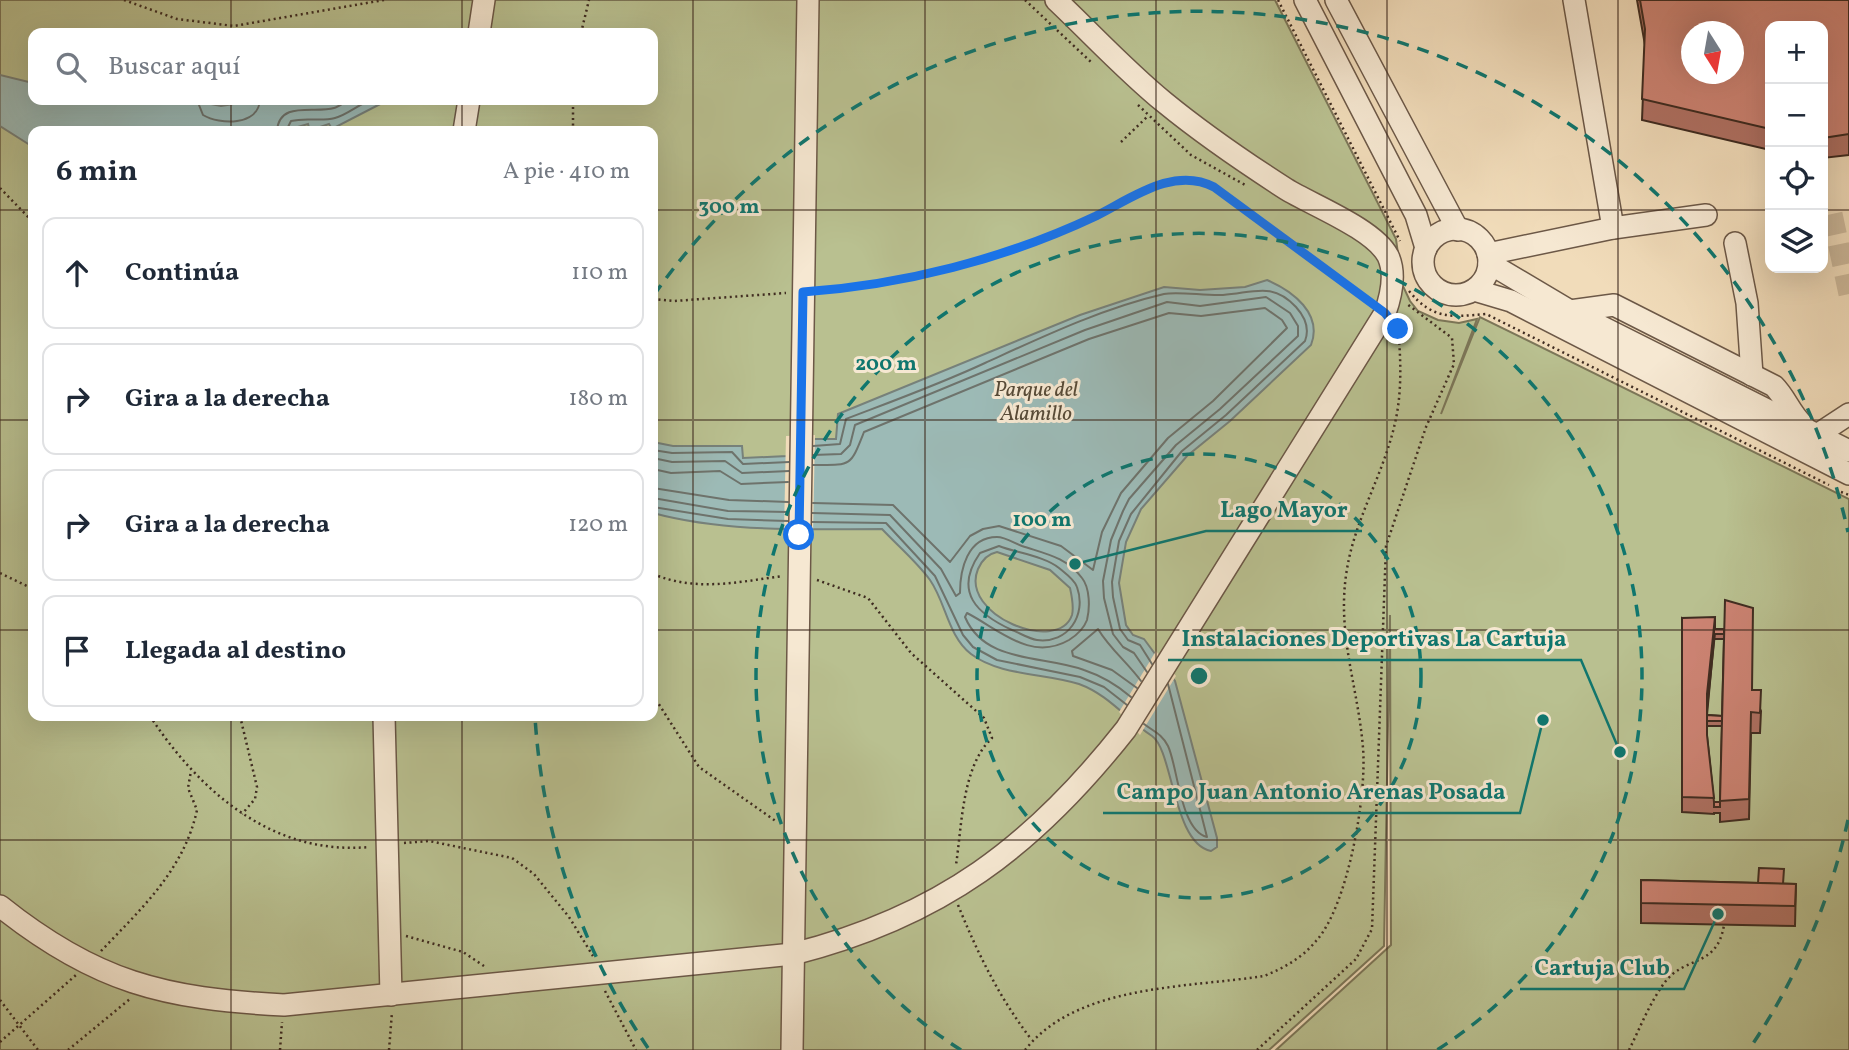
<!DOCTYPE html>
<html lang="es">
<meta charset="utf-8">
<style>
body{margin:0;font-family:Vollkorn,serif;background:#f2f2f3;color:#1f2937}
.controls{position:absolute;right:21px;top:21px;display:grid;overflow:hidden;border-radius:14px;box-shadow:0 7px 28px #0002}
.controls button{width:63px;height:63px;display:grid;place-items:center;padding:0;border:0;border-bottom:2px solid #e0e1e3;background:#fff;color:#1f2937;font:35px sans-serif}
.compass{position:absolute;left:1681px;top:21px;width:63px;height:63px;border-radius:50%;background:#fff;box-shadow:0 7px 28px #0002;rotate:169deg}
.stop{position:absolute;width:21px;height:21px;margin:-16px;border:5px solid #1a73e8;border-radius:50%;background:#fff}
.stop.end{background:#1a73e8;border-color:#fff;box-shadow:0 2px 7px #0008}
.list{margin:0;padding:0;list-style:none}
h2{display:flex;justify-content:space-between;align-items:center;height:91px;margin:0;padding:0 28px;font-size:30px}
h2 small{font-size:23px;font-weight:400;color:#747a83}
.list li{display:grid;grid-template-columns:46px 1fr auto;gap:21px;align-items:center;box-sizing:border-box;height:112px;margin:0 14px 14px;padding:0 14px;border:2px solid #e0e1e3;border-radius:14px}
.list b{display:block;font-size:26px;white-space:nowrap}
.list em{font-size:23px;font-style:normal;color:#747a83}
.icon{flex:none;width:38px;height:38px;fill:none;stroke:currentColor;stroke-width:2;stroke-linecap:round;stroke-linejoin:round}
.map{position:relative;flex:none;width:1849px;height:1050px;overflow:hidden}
.search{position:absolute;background:#fff;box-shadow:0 7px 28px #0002;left:28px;top:28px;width:630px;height:77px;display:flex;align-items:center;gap:18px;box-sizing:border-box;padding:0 24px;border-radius:14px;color:#747a83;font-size:26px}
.panel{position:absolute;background:#fff;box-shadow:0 7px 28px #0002;left:28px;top:126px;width:630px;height:595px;border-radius:14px}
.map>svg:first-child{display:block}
</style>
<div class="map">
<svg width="1849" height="1050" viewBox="0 0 1849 1050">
<rect width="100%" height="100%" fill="#f1dcba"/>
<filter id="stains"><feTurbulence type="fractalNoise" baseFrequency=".00286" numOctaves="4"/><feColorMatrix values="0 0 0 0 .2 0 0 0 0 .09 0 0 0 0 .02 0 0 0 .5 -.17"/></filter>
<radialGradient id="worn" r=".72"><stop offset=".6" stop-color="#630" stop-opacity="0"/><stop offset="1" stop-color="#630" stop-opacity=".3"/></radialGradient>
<!-- green -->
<path fill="#b9c090" stroke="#7c7658" stroke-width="2" fill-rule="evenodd" d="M0,0h1275l121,239 6,45 8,17 8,10 20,9 21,3 18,-4 -36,95 39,-97 369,182v551h-573l115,-105 -1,-330 -6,331 -115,104h-1269zM33,33h620v67h-620zM33,131h620v585h-620z"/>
<!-- water -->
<g fill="#9cbab6" stroke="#77817a" stroke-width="2" fill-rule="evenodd">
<path d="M0,75l33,8v17h158l30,6 38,-6h129l-56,29 -3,-5 -9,3v4h-10l-2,-7 -24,7h-251v16l-33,-21z"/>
<path d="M1267,280c26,11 56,34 44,65l-81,76 -43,35 -46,53 -15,33 -7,41 7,42 7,10 11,4 31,42 42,157v9l-6,4c-38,-7 -38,-101 -59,-115 -26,-17 -43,-41 -73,-52 -34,-11 -79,-8 -108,-30 -23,-18 -25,-51 -41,-74 -13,-18 -33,-35 -48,-51 -76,0 -155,4 -229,-16v-71l20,4h69l1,12 44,-2 1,-17h48l2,-25 242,-99 84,-28 36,3 45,-3zM997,552l53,18 20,18c2,9 4,19 2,27 -14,40 -113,0 -94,-46 4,-9 9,-15 19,-17z"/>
</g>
<!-- pier -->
<g fill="#f1dcba">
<path d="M815,435l-2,98 -29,-1 2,-96z"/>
<path d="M1156,651l20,25 -36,59 -21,-23z"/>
</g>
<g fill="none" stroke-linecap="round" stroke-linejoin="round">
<!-- shore -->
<g stroke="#6e736c" stroke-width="2">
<path d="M197,100l6,15c17,10 55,11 57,-15"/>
<path d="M277,131c2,-31 38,-17 57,-23 5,-1 10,-6 15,-8"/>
<path d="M286,131l5,-10c16,-4 29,1 44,-3 12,-3 24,-14 36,-18"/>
<path d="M813,446l27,-2 6,-25c47,-18 94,-35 139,-56 57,-26 118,-55 179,-69 14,-3 41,2 59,1 30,-2 49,-14 73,12 9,10 14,21 9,34l-79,74 -44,36 -51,63 -12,27 -7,41 1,15 7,32 8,11 12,5 12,19"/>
<path d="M653,450l19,3 60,-1 11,12 46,-2"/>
<path d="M813,455l28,-1 9,-9 5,-20 230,-95 82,-28 33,4 66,-9 24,16 8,13v10l-78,73 -44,36 -47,54 -6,12 -12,29 -8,41 1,17 9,36 10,13 11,6 13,19"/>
<path d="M653,458l19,4 53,-1 17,12 47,-2"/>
<path d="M653,469l18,4 49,-2 21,13 47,-2"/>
<path d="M653,488l76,12 59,2"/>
<path d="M653,498l75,13 60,1"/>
<path d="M813,503l80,2 57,57 20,-26 13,-7 16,-3 62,20 32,24 9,-38 19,-39 47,-55 45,-37 74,-73 -5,-8 -17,-12 -64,8 -32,-3 -80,26 -225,93c-14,35 -12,33 -51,33"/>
<path d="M653,507l75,12 60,2"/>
<path d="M812,513l78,2 51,54 15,27 4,-3c0,-23 7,-56 37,-56 8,0 17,6 25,9 24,8 44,11 60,32 8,10 8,30 5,42 -3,8 -10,15 -18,20 -38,22 -69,-10 -102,-27l-2,4c20,47 78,38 119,53 18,6 33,15 47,27"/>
<path d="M812,522l74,1 49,53 28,59 10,12 24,13 83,17 24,10 23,18"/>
<path d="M999,546c18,7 45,10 60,22 6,5 16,12 18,19 10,28 -9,57 -40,53 -8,-1 -17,-7 -25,-10 -35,-16 -59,-38 -32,-77z"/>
<path d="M1137,688l-25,-18 -39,-14 -1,-5 26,-22c12,20 29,33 43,52"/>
<path d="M1144,724c9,7 18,10 24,22 10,21 12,84 39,91l-39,-153"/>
</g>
<!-- minor-tunnel -->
<path stroke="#cdb99b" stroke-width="21" stroke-dasharray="21 10" stroke-linecap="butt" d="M1832,214l17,80"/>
<!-- minor casing -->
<g stroke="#6c5847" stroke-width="24">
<g id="minor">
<path d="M1305,0l111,215 10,33"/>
<path d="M1336,0l122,230"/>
<path d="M1574,0l39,228"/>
<path d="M479,33l5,-33"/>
<path d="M464,131l5,-31"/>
<circle cx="1456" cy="262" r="33"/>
<path d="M1735,243l12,60 5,72"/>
<path d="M1488,254l125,-26 93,-13"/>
<path d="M1489,263l81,48 279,140"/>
<path d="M1474,290l37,11 338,173"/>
<path d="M1570,311l44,-6 160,81c12,12 16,27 29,39"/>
<path d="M1817,435l32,-21"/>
<path d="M384,716l7,279"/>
<path d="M0,906c95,76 164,93 284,99l509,-51c147,-37 240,-107 333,-225l259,-416c6,-17 11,-40 3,-57 -14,-27 -76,-51 -102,-67 -42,-27 -83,-55 -122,-87 -38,-31 -72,-68 -108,-102"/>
<path d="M792,1050l16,-1050"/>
</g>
</g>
<!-- path -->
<g stroke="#3f2c21" stroke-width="2.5" stroke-dasharray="2 3.5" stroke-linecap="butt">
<path d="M124,0l53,19 57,7 150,-26"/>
<path d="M1025,0l67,63"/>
<path d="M1278,0l122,241"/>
<path d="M581,33l8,-33"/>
<path d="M1138,105l53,50 56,31"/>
<path d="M573,131v-31"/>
<path d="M1121,142l27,-26"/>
<path d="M0,188l33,34"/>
<path d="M820,291c74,-6 170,-28 238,-57 36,-16 72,-42 110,-53 16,-4 32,-1 47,6l155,115"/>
<path d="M1409,291c24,29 42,26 77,23l343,171"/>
<path d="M653,299l21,2 112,-8"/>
<path d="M1841,492l8,3"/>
<path d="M0,573l33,16"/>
<path d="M653,574c43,18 85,8 130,2"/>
<path d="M817,580l51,18 43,55 73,65 8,20c-30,28 -30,87 -36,127"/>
<path d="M653,695l46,72 78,55"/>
<path d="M150,716c49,75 123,140 219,131"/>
<path d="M240,716l17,71 -2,12 -13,15"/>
<path d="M404,843l25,-2 83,17 22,16 35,43 24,39"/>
<path d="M958,905c20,49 41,92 73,134"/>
<path d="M406,936l57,16 21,14"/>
<path d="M101,951c40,-42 83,-81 96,-141l-9,-22 3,-17"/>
<path d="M605,991l31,59"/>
<path d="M0,1000l38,50"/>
<path d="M0,1042l76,-67"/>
<path d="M68,1050l62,-51"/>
<path d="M280,1050l2,-28"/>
<path d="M389,1050l3,-38"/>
<path d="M1025,1050c52,-66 162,-62 239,-74 20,-8 38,-18 52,-35 32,-35 51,-146 47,-193 -5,-62 -27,-115 -16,-179 8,-50 37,-96 48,-146 7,-30 6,-64 3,-95"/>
<path d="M1257,1050l99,-91 16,-30 14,-383 40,-119 28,-63 -2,-26 -45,-34"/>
<path d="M1629,1050c11,-22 21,-48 36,-68 21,-27 52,-14 59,-57"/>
</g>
<!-- minor -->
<use href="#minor" stroke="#f6e8d2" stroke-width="21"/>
</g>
<!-- wall -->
<g fill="#af7163" stroke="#3f2c21" stroke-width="2" fill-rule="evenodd">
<path d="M1637,0h212v155l-26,3v-132h-53v124l-128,-30 3,-75z"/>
<path d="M1682,618l33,11h9l37,82 -1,22h-9l-2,86 -29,3v-9h-6v1l-32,-2zM1714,639h10l-2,77 -15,-1zM1707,726h15l-2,76h-6l-7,-66z"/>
<path d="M1641,880l155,4 -1,42 -154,-3z"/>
</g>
<!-- shaded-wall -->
<path fill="#8f5c50" stroke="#3f2c21" stroke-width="2" d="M1715,617v16l-8,76v-15z"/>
<!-- building -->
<g fill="#cc8373" stroke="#3f2c21" stroke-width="2" fill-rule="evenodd">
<path d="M1640,0h209v134l-26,4v-112h-53v103l-128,-30 3,-70zM1691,32h42v42h-42z"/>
<path d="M1725,600l28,8 -1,82h9l-1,23 -9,-1 -2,87 -29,2z"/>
<path d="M1715,617l-8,77v41l7,63 -32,-1v-179z"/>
<rect x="1714" y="629" width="10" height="5"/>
<path d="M1707,715l15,1v5h-15z"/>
<rect x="1714" y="802" width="6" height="5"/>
<path d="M1759,868l25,1 -1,15 -25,-1z"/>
<path d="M1641,880l155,4 -1,22 -154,-3z"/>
</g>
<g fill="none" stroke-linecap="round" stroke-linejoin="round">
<!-- route -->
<path stroke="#1a73e8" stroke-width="9" d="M799,535l4,-243c100,-7 202,-33 293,-76 36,-18 78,-50 118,-29l171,126 13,16"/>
</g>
<!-- grid -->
<path fill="none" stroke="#3f2c21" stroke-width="2" stroke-opacity="0.55" d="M231,0v33M462,0v33M693,0v1050M925,0v1050M1156,0v1050M1387,0v1050M1618,0v1050M231,100v31M462,100v31M0,210h33M653,210h1117M1823,210h26M0,420h33M653,420h1196M0,630h33M653,630h1196M231,716v334M462,716v334M0,840h1849"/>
<!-- distance rings -->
<g fill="none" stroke="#0f766e" stroke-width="3.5" stroke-dasharray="12 9">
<circle cx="1199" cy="676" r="222"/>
<path d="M961 1050A443 443 0 1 1 1437 1050"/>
<path d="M1848 820A665 665 0 0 1 1750 1048M648 1048A665 665 0 0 1 535 717M654 295A665 665 0 0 1 1848 532"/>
</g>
<g text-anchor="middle" stroke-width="6" stroke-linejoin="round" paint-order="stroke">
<!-- park labels -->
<g font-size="21" font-style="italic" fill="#574a37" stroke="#f6e8d2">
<text x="1036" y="396">Parque del<tspan x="1036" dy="24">Alamillo</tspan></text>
</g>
</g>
<circle cx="1199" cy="676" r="10" fill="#0f766e" stroke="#f6e8d2" stroke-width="3.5"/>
<g font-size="21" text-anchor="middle" font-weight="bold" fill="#0f766e" stroke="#f6e8d2" stroke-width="6" stroke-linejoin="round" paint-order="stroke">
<text x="729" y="213">300 m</text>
<text x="886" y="370">200 m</text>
<text x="1042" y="526">100 m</text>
</g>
<!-- callouts -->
<path fill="none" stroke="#0f766e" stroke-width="2.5" d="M1075 564L1206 531H1362M1620 752L1581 660H1168M1543 720L1520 813H1103M1718 914L1684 989H1520"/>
<g fill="#0f766e" stroke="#f6e8d2" stroke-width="2.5">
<circle cx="1075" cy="564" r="7"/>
<circle cx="1620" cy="752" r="7"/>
<circle cx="1543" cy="720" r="7"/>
<circle cx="1718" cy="914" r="7"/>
</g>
<g font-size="23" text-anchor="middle" font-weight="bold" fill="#0f766e" stroke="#f6e8d2" stroke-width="6" stroke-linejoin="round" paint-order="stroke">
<text x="1284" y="517">Lago Mayor</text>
<text x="1374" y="646">Instalaciones Deportivas La Cartuja</text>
<text x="1311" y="799">Campo Juan Antonio Arenas Posada</text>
<text x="1602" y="975">Cartuja Club</text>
</g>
<rect width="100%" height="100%" filter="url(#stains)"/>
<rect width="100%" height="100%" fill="url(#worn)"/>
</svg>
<div class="controls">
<button>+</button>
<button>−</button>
<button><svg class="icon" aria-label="locate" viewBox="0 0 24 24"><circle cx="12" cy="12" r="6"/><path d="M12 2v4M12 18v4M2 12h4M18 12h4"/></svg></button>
<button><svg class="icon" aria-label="layers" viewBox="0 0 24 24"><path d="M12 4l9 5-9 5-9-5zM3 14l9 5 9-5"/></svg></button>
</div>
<svg class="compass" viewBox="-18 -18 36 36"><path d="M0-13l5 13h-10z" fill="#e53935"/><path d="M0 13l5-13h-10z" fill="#747a83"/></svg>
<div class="stop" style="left:799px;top:535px"></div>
<div class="stop end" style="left:1398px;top:329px"></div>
<div class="search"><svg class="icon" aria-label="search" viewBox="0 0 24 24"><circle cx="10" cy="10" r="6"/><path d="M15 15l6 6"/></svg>Buscar aquí</div>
<section class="panel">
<h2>6 min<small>A pie · 410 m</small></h2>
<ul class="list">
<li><svg class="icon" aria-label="ahead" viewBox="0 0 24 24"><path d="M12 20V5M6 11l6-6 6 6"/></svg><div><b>Continúa</b></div><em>110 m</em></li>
<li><svg class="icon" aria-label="right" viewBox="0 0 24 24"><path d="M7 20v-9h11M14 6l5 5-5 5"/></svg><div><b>Gira a la derecha</b></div><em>180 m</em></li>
<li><svg class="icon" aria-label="right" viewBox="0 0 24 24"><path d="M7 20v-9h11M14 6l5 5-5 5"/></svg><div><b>Gira a la derecha</b></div><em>120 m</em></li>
<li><svg class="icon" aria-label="arrive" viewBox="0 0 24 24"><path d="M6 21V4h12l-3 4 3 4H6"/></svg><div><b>Llegada al destino</b></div></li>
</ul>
</section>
</div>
